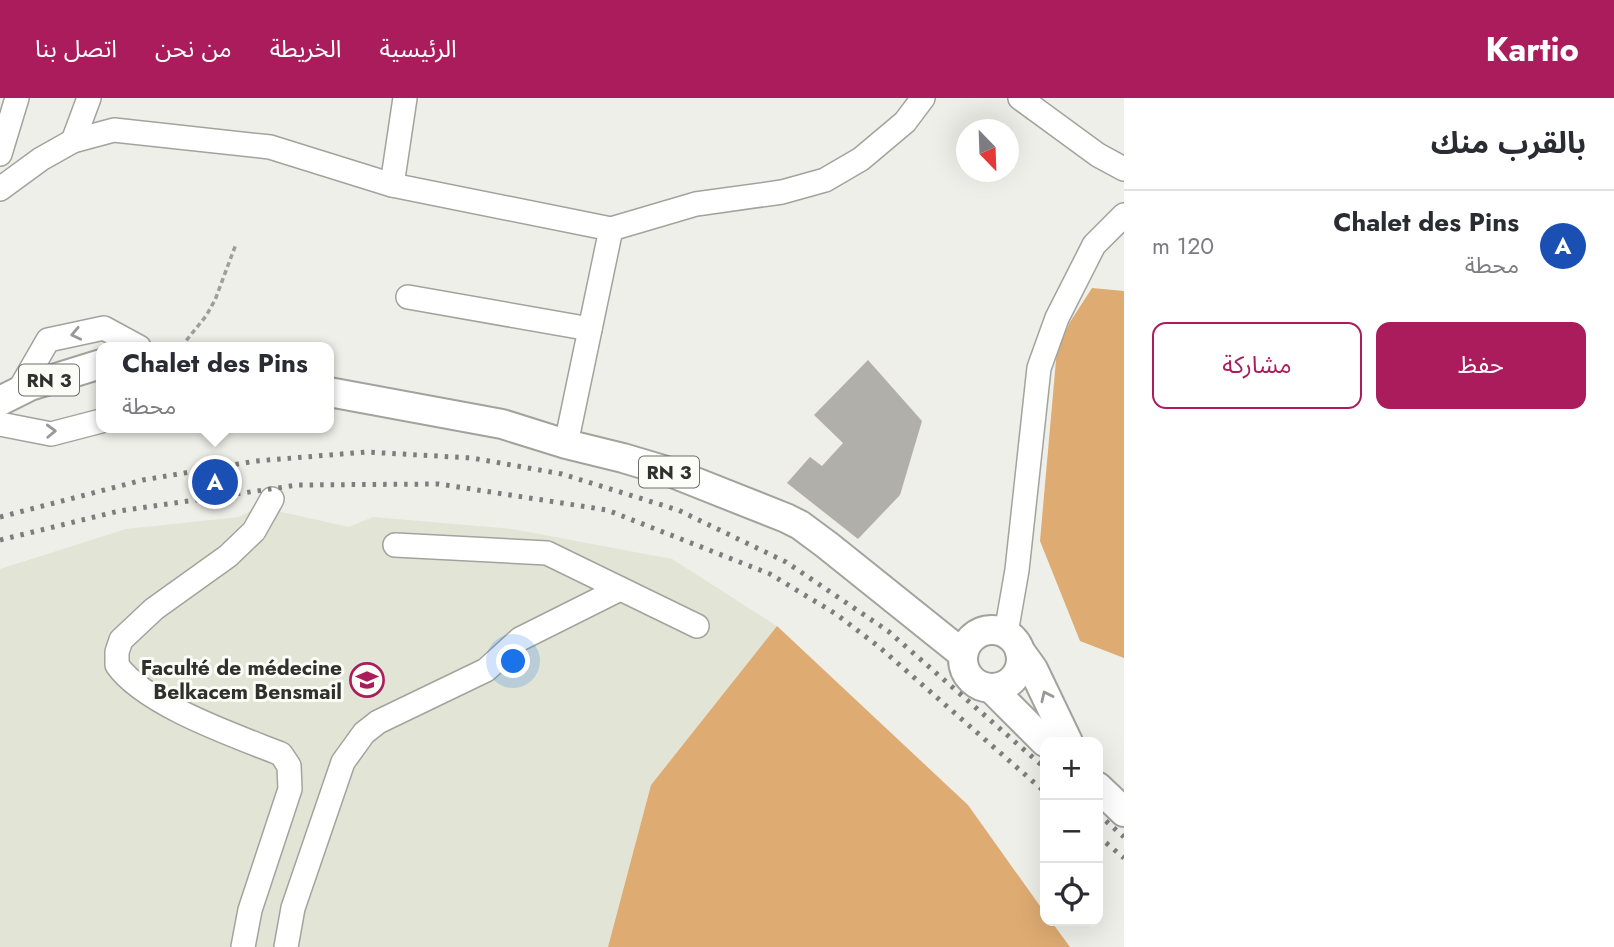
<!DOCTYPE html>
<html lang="ar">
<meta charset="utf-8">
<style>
body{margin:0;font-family:Jost,"Noto Sans Arabic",sans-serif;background:#f2f2f3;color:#2b2b33;direction:rtl}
.controls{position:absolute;right:21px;bottom:21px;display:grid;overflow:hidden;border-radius:14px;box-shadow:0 7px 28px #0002}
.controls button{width:63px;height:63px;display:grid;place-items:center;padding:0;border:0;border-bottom:2px solid #e1e1e2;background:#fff;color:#2b2b33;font:35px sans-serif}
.compass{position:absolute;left:956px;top:21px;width:63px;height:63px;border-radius:50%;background:#fff;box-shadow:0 7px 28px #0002;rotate:157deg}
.you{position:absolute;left:514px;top:564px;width:24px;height:24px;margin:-18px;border:5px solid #fff;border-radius:50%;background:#1a73e8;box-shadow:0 0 0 10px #1a73e833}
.badge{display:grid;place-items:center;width:46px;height:46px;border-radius:50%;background:#aa1c5b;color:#fff;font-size:23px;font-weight:700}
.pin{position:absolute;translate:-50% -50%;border:4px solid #fff;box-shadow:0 2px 7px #0006}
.popup{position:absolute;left:96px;top:244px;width:238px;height:91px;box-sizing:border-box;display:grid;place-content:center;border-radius:14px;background:#fff;filter:drop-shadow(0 2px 5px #0005);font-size:23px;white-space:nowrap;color:#7c7c81}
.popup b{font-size:26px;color:#2b2b33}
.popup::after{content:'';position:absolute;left:50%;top:100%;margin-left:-14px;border:14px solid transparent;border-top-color:#fff}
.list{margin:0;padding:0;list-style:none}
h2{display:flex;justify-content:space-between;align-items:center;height:91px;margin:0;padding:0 28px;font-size:30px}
h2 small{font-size:23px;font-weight:400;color:#7c7c81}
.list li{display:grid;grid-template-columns:46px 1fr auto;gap:21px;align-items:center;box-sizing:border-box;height:112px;padding:0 28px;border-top:2px solid #e1e1e2}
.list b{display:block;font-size:26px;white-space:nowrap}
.list p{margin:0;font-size:23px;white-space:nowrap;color:#7c7c81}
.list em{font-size:23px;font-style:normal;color:#7c7c81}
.actions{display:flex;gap:14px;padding:21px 28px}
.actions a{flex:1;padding:16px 0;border:2px solid #aa1c5b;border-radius:14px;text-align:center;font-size:24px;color:#aa1c5b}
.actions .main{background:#aa1c5b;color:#fff}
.icon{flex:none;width:38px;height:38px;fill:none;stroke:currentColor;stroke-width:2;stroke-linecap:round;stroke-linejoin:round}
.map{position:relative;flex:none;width:1124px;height:849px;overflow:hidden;direction:ltr}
header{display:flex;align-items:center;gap:42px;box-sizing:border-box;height:98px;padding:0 35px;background:#aa1c5b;color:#fff}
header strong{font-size:33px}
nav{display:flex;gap:38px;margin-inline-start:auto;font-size:24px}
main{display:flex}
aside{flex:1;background:#fff}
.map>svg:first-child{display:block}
</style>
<header>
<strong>Kartio</strong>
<nav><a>الرئيسية</a><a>الخريطة</a><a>من نحن</a><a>اتصل بنا</a></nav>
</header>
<main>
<aside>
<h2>بالقرب منك<small></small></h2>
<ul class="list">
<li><span class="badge" style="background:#1a4fb4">A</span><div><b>Chalet des Pins</b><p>محطة</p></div><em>120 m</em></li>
</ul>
<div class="actions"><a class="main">حفظ</a><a>مشاركة</a></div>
</aside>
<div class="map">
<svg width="1124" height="849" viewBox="0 0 1124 849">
<rect width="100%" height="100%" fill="#eeefe8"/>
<!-- built -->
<path fill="#e2e4d5" d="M259,409l90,20 24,-10 139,12 160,30 105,67 -126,159 -43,162h-608v-378l126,-40 113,-12z"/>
<!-- forest -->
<g fill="#deab72">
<path d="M1092,190l32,3v367l-44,-17 -40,-100 17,-192 13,-27z"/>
<path d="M777,528l191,179 77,108v8h6l19,26h-462l43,-162z"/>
</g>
<!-- building -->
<path fill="#b1afa9" d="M868,262l54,61 -22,74 -42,44 -71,-56 23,-26 12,9 21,-23 -29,-28z"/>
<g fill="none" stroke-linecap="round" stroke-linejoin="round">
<!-- minor casing -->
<g stroke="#a2a39d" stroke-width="26">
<g id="minor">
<path d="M1020,0l78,57 26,14"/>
<path d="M73,43l16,-43"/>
<path d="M0,56l17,-56"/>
<path d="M392,87l13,-87"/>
<path d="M0,91l41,-30 32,-18 41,-11 156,17 122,38 219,44 85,-25 86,-12 43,-12 36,-21 44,-37 18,-24"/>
<path d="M408,199l182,32"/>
<path d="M18,294l30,-52 56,-12 35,19"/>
<path d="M0,326l51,10 50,-13"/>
<path d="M566,346l45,-215"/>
<path d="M395,447l152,8 150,73"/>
<path d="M1006,535l11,-63 22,-202 18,-50 37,-73 30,-30"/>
<path d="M243,849l7,-37 40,-121 -1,-23 -8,-12c-45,-18 -136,-49 -164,-89v-13l4,-12 33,-31 74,-53 26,-25 18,-32"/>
<path d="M286,849l7,-39 50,-146 21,-29 14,-11 108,-52 34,-31 100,-50"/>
</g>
</g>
<!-- major casing -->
<g stroke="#a2a39d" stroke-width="32">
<g id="major">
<path d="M329,294l173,32 64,20 57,14 47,14 116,46 14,7 27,20 136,109"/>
<path d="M0,303l30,-15 71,-22"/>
<circle cx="992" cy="561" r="29"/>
<path d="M1020,553l13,18 35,73"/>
<path d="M991,590l54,54"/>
<path d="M1098,689l26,25"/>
</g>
</g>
<!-- path -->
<path stroke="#9e9f9a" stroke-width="3.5" stroke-dasharray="5 3.5" stroke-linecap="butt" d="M181,249l25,-31 9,-16 21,-56"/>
<!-- minor -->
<use href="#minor" stroke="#fff" stroke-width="23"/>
<!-- major -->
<use href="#major" stroke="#fff" stroke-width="28"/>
<!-- rail -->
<g stroke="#7d7e7a" stroke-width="5" stroke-dasharray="3.5 7" stroke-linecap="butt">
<path d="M0,419l143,-37 113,-19 110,-9 106,6 90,16 116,36 108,52 102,69 157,137"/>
<path d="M0,442l119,-29 179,-26 141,-1 168,26 163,64 66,40 42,32 167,146"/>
<path d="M1098,716l26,23"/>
<path d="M1098,738l26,22"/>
</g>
</g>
<!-- one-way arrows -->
<defs><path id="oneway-chevron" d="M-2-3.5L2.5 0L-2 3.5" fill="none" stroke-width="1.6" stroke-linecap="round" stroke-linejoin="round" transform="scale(1.75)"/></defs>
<g stroke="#989896">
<use href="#oneway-chevron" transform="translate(76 236) rotate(168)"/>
<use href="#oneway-chevron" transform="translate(51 333) rotate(-2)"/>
<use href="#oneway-chevron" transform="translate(1046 598) rotate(-115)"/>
</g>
<!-- icons -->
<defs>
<g id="university-ring" transform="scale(1.75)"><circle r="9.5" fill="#fbfcf5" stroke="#aa1c5b" stroke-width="1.5"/><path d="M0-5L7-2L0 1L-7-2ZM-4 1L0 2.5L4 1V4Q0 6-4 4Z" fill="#aa1c5b"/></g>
</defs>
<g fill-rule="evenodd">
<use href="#university-ring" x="367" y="582"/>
</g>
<g text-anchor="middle" stroke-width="6" stroke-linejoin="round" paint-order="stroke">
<!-- shield labels -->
<g fill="#fbfcf5" stroke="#6d6d6a" stroke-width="2">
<rect x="19" y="266.5" width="60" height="31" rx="5"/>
<rect x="639" y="358.5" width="60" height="31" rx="5"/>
</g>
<g font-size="19" font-weight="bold" fill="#30302e">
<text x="49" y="289">RN 3</text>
<text x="669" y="381">RN 3</text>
</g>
<!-- poi labels -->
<g font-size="21" font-weight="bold" fill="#30302e" stroke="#fbfcf5" text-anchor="end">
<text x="342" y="577">Faculté de médecine<tspan x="342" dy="24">Belkacem Bensmail</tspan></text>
</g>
</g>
</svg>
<div class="controls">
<button>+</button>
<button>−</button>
<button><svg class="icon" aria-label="locate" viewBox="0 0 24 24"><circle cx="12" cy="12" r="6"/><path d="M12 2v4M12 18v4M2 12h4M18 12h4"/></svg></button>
</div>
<svg class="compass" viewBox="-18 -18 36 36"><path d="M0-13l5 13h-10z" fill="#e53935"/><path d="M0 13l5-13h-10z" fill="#7c7c81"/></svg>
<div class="you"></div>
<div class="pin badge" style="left:215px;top:384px;background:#1a4fb4">A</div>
<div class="popup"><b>Chalet des Pins</b>محطة</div>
</div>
</main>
